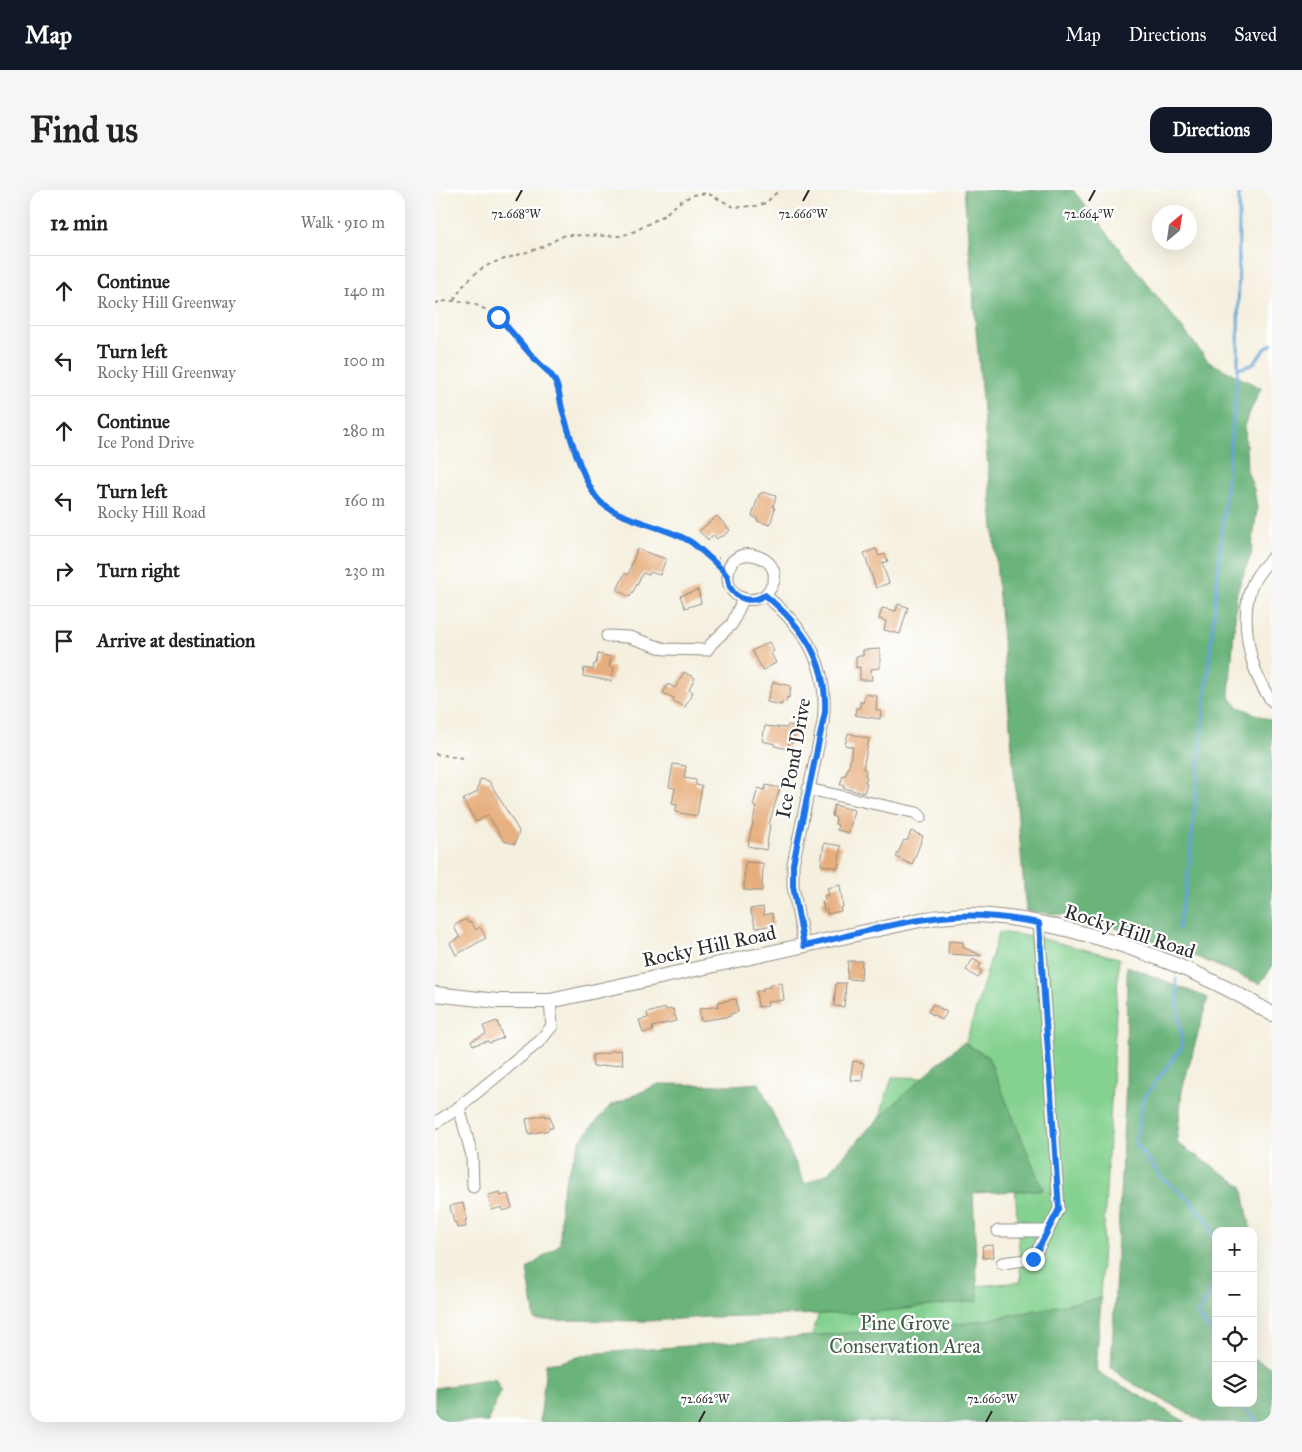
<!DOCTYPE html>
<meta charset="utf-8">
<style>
body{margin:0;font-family:"IM FELL Great Primer",serif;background:#f6f6f6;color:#222}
.controls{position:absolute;right:15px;bottom:15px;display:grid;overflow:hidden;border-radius:10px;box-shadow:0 5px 20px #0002}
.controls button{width:45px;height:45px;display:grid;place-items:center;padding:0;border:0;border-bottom:1px solid #e0e0e0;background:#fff;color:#222;font:25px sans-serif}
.compass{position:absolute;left:717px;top:15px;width:45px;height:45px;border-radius:50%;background:#fff;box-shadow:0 5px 20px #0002;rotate:29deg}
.stop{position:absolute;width:15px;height:15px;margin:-11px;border:4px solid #1a73e8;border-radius:50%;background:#fff}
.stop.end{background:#1a73e8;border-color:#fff;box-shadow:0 1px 5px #0008}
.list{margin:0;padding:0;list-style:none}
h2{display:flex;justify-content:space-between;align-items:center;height:65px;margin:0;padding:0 20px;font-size:21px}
h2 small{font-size:16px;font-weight:400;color:#767676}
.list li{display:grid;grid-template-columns:32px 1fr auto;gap:15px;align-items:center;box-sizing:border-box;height:70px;padding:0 20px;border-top:1px solid #e0e0e0}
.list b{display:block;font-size:19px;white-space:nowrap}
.list p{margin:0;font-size:16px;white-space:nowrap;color:#767676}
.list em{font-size:16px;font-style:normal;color:#767676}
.icon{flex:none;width:28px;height:28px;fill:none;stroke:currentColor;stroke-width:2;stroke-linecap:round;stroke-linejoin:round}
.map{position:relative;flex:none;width:837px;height:1232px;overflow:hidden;border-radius:15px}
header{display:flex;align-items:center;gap:30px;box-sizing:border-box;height:70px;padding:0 25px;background:#111827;color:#fff}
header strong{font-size:24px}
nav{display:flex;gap:28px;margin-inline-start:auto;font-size:18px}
.intro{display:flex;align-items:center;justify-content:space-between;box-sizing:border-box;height:120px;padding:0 30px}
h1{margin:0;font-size:35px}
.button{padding:12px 22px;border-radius:15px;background:#111827;color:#fff;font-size:18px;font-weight:700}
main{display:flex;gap:30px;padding:0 30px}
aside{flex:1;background:#fff;border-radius:15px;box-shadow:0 5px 20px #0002}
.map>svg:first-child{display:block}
</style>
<header>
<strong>Map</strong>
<nav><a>Map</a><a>Directions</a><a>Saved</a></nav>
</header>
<div class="intro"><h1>Find us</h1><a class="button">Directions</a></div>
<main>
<aside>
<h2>12 min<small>Walk · 910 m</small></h2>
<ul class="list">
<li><svg class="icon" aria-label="ahead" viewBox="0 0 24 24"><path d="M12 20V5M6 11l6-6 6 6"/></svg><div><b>Continue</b><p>Rocky Hill Greenway</p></div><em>140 m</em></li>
<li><svg class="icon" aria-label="left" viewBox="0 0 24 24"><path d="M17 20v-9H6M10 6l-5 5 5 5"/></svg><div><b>Turn left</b><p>Rocky Hill Greenway</p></div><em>100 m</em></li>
<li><svg class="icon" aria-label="ahead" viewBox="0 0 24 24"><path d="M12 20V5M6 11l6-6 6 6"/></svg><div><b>Continue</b><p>Ice Pond Drive</p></div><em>280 m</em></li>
<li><svg class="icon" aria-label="left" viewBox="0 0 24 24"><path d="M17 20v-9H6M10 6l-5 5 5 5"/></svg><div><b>Turn left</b><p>Rocky Hill Road</p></div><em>160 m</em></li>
<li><svg class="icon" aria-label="right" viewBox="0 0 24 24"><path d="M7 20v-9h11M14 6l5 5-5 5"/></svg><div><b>Turn right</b></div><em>230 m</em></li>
<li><svg class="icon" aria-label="arrive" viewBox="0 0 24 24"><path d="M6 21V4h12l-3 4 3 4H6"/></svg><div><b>Arrive at destination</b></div></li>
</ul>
</aside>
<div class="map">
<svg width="837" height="1232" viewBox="0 0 837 1232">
<rect width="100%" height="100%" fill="#fff"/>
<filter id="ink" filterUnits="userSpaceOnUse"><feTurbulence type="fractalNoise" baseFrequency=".02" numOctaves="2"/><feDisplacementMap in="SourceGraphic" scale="10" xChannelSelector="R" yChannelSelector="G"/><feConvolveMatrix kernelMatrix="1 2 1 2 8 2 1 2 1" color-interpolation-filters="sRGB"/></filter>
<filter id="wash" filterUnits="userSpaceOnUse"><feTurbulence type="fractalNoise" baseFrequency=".0096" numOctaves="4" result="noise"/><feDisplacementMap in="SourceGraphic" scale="20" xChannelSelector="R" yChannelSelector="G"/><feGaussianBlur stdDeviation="1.12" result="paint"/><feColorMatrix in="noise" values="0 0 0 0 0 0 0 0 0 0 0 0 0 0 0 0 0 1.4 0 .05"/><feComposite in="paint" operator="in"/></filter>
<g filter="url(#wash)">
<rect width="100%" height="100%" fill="#f4efde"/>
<!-- green -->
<path fill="#84d190" stroke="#587e5e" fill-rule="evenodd" d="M564,742l40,6 80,20 -23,413 90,51h-343l-30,-90 79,-255 63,1zM580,992l6,100 -44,4 -9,-100z"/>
<!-- forest -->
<g fill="#6bb37a" stroke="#4b6f52">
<path d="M529,0h109l136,172 52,26 -16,35 2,48 7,18 3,19 -6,47 -14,37 -8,104 8,10 35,15v246l-12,17 -66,-28 -109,-39 -59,-6z"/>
<path d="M692,776l81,32 -26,92 -5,53 65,43 9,45h-35v172h37v-45l19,10v54h-68l-76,-41 -17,-13 15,-286z"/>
<path d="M528,852l25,15 55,133 -70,3 5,108 -112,12 -157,4 -61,4 -113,-1 -8,-51 33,-25 1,-46 6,-24 14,-35 29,-33 49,-22 73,1 27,-2 46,101 23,-11 44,-48 52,-49z"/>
<path d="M666,1108l-5,73 90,51h-646l6,-58 15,-2 27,-8 380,-31z"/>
<path d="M60,1189l6,11 -13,32h-53v-34z"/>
</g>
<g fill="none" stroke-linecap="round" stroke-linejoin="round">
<!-- stream -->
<g stroke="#63a4d6" stroke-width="3">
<path d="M803,179l14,-4 13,-16 7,-5"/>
<path d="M743,738l10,-52 50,-507 1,-179"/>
<path d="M741,789l6,68 -39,52 -7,45 26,34 28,22 19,22 7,32"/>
<path d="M781,1093l-19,32 19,21"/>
<path d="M806,1213l16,19"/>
</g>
</g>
<g id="blocks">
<!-- building -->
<g fill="#e6ae7d">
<path d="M327,302l14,4 -3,11 2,1 -5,17 -13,-4 1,-2 -6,-3 7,-22h2z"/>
<path d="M282,326l13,14 -8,7 -2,-1 -3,3 -4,-4 -5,5 -9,-9z"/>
<path d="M202,359l29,10 -6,16 -10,-3 -1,3 -6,-2 -13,24 -13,-7 8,-17 3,2z"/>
<path d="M441,359l3,7 6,-2 3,7 -6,2 7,20 -13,5 -12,-35z"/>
<path d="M263,400l3,13 -16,5 -5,-12z"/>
<path d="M463,414l10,3 -8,27 -16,-4 2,-9 -7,-2 3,-11 14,3z"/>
<path d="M334,452l5,9 -3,2 5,10 -13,7 -11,-19z"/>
<path d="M445,459v19l-9,1 1,11h-12v-13l-4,1v-12h7v-6z"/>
<path d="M163,464l13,3 -2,10 5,1 -3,13 -28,-5 1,-8 9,2 1,-6h2z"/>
<path d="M249,482l11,6 -6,12 4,2 -8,15 -12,-6 1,-3 -11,-5 5,-9 7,4z"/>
<path d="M338,492l18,4 -2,12 -2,-1 -1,5 -4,-1v4l-15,-3z"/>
<path d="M430,504l12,2 -1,14 5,1 -1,8 -25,-4 1,-7h4v-6l3,1z"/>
<path d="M353,535l8,1 -3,17 -4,-1 -1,7 -14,-3 1,-2 -13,-3 3,-15 22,2z"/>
<path d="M413,543l21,6 -6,30 3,1 -1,6 2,1 -2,5 2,1 -3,10 -21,-5 1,-3h-4l3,-10 2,1 4,-11 4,-18 -8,-2z"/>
<path d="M238,574l13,2 -2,12 12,2v5l6,1 -5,30 -22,-4 2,-7 -5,-1 3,-16 -6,-1z"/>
<path d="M45,589l9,2 30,50 -4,13 -11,-3 -16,-26 -12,7 -13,-22 14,-8z"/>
<path d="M331,595l14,3 -11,36 1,1 -4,25 -18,-4 8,-39 -3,-1 5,-18 7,2z"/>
<path d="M399,615l20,5 -5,23 -12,-3 1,-5 -3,-1 1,-6 -4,-2z"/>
<path d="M476,641l12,5 -11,29 -16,-8 8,-17 3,1z"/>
<path d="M389,653l17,3 -3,22 -17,-3z"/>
<path d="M310,672l18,1 -1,28 -18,-1z"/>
<path d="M405,695l3,22 -3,1 1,3 -14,3v-5l-3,1 -2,-9 3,-1 -1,-4 5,-1 -2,-7z"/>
<path d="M328,717l1,8 8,-2 2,12 -18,3 -6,-19z"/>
<path d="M31,729l2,4 3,-1 5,8 4,-3 6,11 -30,17 -6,-12 10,-5 -6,-11 1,-2z"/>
<path d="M514,751l14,1v5l19,9 -34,-2z"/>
<path d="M538,769l8,5 -3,5 4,2 -4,7 -12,-8z"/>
<path d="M413,771h14l-1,19 -14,-1z"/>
<path d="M347,793l2,17 -17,2 1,4 -10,1 -2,-16h7v-3l7,-1v-3z"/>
<path d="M401,793h10l-2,24 -10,-1z"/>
<path d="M301,809l2,13 -8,2 1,2 -30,5 -2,-12 20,-3 -1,-4z"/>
<path d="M498,814l14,8 -5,8 -14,-8z"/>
<path d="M230,818l1,2 7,-1 3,12 -24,6 1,4 -10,2 -4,-13 9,-2 -1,-5z"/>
<path d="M62,831l6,17 -14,5 -1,-2 -15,4 -2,-4 15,-7 -3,-8z"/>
<path d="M186,860l2,14 -30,3 -1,-12 17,-2v-2z"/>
<path d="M418,871l11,2 -2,18 -12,-1z"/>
<path d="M110,925l1,2 4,-1 3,12h-4v2l-20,4 -3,-15z"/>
<path d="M65,1002l1,4 7,-2 4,14 -9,3 -1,-4 -10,3 -4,-15z"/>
<path d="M28,1013l4,17h-2l1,7 -9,1 -1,-6 -2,1 -4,-17z"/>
<path d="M558,1055l1,12 -11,1 -1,-12z"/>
</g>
</g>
</g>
<g filter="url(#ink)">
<use href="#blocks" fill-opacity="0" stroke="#908d84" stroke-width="1"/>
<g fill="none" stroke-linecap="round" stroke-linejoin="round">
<!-- minor casing -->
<g stroke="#908d84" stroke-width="13">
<g id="minor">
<path d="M837,368c-6,6 -13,14 -17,21 -18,32 -6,95 17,122"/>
<path d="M330,405c-14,10 -36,3 -37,-16 -3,-45 72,-20 37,16 42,35 65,71 58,128l-30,141v22l11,60"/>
<path d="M172,446l22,1 36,12 42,1 5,-7 20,-19 11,-25"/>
<path d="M373,599l109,24 4,4"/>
<path d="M24,917l13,49 1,31"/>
<path d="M0,933l19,-12 86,-70 12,-15 -2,-25"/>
<path d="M563,1041h50"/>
<path d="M567,1073l31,-4 26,-50 -20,-286"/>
</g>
</g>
<!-- major casing -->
<g stroke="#908d84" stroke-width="16">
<path id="major" d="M0,804l62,7h53l370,-81c17,-3 35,-5 53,-5 33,1 65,7 97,15 71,18 139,45 202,84"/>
</g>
<!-- path -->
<g stroke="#908d84" stroke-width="2" stroke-dasharray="4 4" stroke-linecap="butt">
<path d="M19,110l8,-13 16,-16 14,-8 48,-15 25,-13 56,1 12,-4 30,-16 18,-15 12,-6 14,-2 27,14 22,-1 10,-3 13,-13"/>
<path d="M0,113c49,-11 71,22 99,55 7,9 18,15 23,26 3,8 3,17 5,26 5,18 25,79 37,91 15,14 33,16 51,23 13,5 31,11 42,19 10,7 19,17 28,26"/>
<path d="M275,368h9"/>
<path d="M0,564l28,4"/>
</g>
<!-- minor -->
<use href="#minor" stroke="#fff" stroke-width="11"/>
<!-- major -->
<use href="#major" stroke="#fff" stroke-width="14"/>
</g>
</g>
<g fill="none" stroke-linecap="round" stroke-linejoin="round" filter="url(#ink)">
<!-- route -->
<path stroke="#1a73e8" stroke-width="6" d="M63,127c14,14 25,30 38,43 7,8 16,13 20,23 4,9 4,20 7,29 7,25 19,65 33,85 15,22 71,29 95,45 7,5 33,28 36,34 2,3 1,8 3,11 7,14 23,16 35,8 38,32 62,65 60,117l-32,152v22l11,60c49,-11 101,-27 150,-30 29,-2 57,2 85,7l20,286 -26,50"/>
</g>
<!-- ticks -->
<path fill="none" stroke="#2b2b2b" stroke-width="2" d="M81,11l6,-11M368,11l6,-11M654,11l6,-11M264,1232l6,-11M551,1232l6,-11"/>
<g text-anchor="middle" stroke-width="4.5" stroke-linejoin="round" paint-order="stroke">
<!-- street labels -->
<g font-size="20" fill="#2b2b2b" stroke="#fff">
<text transform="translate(358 568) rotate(-80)" y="7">Ice Pond Drive</text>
<text transform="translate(695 741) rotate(18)" y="7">Rocky Hill Road</text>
<text transform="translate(274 756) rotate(-12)" y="7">Rocky Hill Road</text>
</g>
<!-- park labels -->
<g font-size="20" fill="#465d49" stroke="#fff">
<text x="470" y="1140">Pine Grove<tspan x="470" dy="23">Conservation Area</tspan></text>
</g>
</g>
<g font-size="12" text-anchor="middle" fill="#2b2b2b" stroke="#fff" stroke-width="4.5" stroke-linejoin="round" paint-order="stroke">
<text x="81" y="28">72.668°W</text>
<text x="368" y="28">72.666°W</text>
<text x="654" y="28">72.664°W</text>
<text x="270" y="1213">72.662°W</text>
<text x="557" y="1213">72.660°W</text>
</g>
</svg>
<div class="controls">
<button>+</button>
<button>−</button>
<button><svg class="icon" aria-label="locate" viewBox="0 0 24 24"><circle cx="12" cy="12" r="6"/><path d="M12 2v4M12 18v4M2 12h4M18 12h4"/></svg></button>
<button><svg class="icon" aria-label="layers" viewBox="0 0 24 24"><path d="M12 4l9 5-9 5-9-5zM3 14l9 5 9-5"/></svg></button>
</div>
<svg class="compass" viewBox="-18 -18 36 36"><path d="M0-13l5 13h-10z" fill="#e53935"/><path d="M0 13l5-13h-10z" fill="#767676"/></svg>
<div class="stop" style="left:63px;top:127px"></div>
<div class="stop end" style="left:598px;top:1069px"></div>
</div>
</main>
